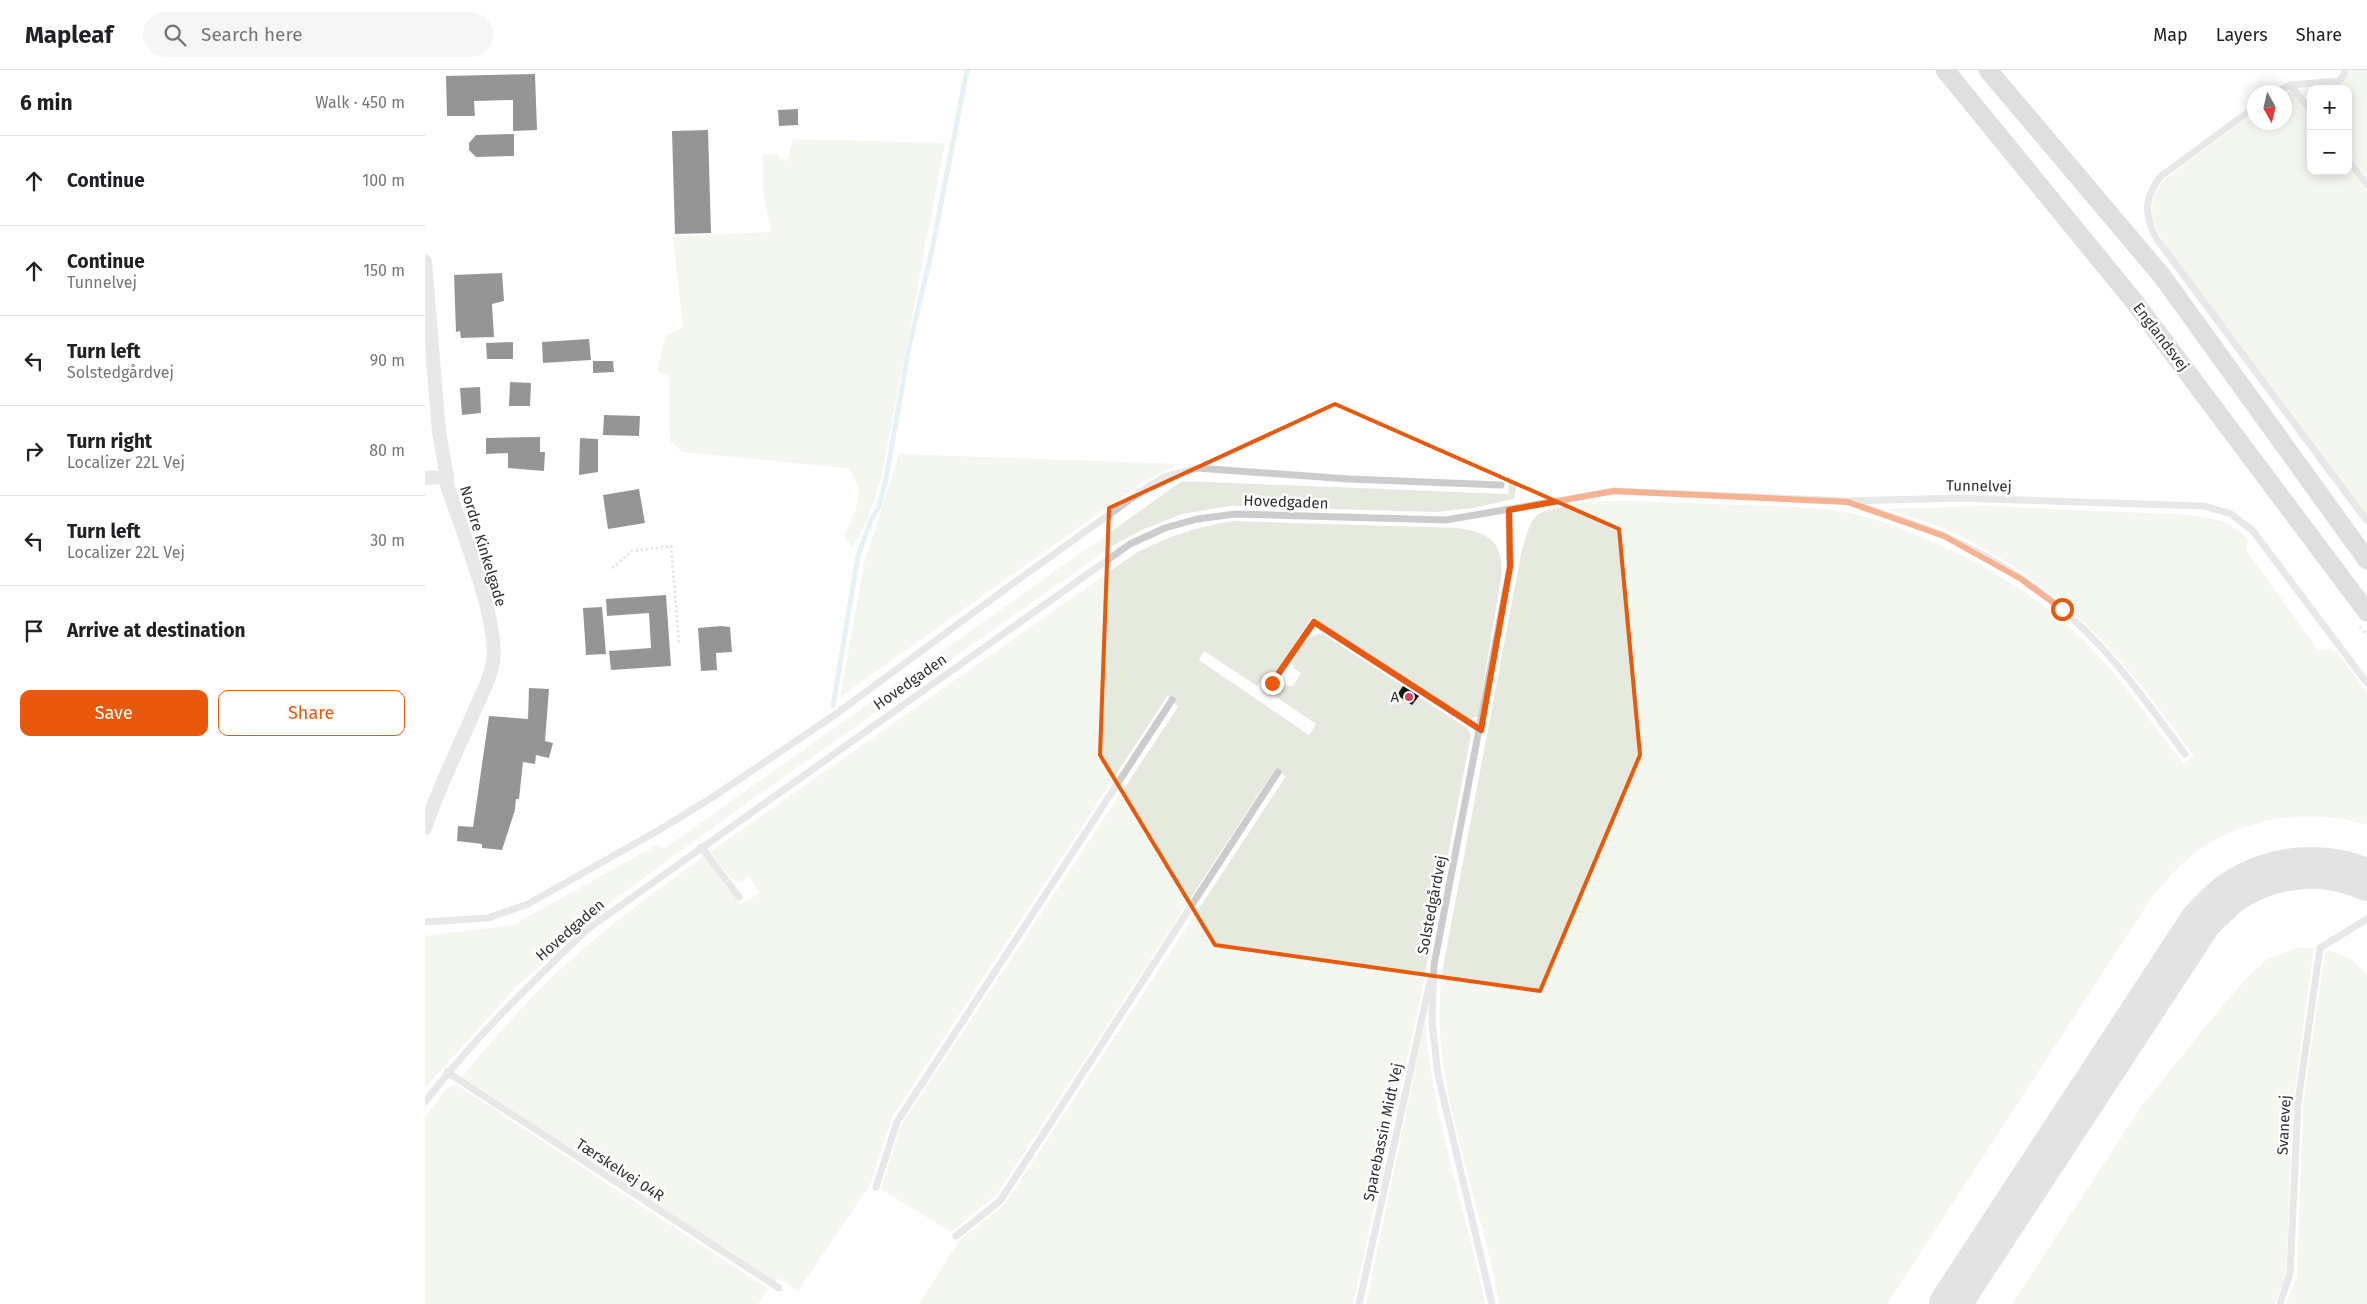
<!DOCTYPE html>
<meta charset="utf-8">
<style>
body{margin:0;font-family:"Fira Sans",sans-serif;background:#f6f6f6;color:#202124}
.controls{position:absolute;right:15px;top:15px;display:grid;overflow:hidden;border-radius:10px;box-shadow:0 2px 12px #0003}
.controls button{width:45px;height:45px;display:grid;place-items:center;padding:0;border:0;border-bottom:1px solid #e0e0e0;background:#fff;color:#202124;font:25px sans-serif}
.compass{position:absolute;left:1822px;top:15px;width:45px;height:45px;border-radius:50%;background:#fff;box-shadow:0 2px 12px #0003;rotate:172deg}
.stop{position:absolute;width:15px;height:15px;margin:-11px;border:4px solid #ea580c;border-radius:50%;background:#fff}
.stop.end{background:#ea580c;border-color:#fff;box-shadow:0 1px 5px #0008}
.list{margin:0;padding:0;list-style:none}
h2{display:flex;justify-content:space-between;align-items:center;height:65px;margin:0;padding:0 20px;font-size:21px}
h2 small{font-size:16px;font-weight:400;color:#757577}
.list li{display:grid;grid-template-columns:32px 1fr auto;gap:15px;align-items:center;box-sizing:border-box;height:90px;padding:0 20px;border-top:1px solid #e0e0e0}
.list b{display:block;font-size:19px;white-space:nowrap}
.list p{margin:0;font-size:16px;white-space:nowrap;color:#757577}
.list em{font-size:16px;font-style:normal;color:#757577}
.actions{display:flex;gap:10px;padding:15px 20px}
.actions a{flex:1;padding:11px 0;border:1px solid #ea580c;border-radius:10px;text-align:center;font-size:18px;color:#ea580c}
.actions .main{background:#ea580c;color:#fff}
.icon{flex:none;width:28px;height:28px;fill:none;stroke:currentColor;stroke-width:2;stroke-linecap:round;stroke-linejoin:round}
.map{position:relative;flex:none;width:1942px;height:1234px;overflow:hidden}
header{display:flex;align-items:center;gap:30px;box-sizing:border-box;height:70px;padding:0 25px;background:#fff;border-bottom:1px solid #e0e0e0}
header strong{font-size:24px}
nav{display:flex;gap:28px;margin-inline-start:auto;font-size:18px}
.search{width:350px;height:45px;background:#f6f6f6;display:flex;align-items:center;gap:12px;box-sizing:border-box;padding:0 18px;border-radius:28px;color:#757577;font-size:19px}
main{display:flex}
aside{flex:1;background:#fff}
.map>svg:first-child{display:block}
</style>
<header>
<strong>Mapleaf</strong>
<div class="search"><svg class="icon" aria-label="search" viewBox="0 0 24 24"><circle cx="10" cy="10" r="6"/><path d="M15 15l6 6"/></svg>Search here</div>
<nav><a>Map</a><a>Layers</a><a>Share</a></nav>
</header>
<main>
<aside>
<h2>6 min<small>Walk · 450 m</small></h2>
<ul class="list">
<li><svg class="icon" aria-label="ahead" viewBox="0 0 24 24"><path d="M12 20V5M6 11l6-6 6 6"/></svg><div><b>Continue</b></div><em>100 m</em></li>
<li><svg class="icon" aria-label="ahead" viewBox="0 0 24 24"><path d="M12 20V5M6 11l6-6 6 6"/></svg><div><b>Continue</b><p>Tunnelvej</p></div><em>150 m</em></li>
<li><svg class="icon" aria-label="left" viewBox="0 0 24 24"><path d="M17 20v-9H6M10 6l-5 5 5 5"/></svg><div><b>Turn left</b><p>Solstedgårdvej</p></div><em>90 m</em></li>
<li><svg class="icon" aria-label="right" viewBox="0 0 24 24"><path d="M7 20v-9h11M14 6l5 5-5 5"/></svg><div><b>Turn right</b><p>Localizer 22L Vej</p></div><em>80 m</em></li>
<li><svg class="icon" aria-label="left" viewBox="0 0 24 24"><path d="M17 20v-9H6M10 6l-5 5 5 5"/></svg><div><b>Turn left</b><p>Localizer 22L Vej</p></div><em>30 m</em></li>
<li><svg class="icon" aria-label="arrive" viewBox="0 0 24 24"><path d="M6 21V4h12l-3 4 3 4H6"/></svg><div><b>Arrive at destination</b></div></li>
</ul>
<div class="actions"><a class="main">Save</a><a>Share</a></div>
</aside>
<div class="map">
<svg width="1942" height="1234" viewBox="0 0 1942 1234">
<rect width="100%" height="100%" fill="#fff"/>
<!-- green -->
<g fill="#e6eade">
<path d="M1925,0h17v108l-19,-25v-64h-37v14l-11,-14c22,-1 41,5 50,-19z"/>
<path d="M1867,21l19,25v55h37v-4l19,25v323l-197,-263c-17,-28 -27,-43 -6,-72l90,-67 1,9h30v-28z"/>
<path d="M368,69l152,4 -64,336 -13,39 -15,29 -9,-10c11,-26 25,-46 3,-69l-165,-16 -12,-11 -1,-65 -12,-5 8,-34 18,-10 -10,-90 98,-5 -8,-41v-37l14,1 10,7z"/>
<path d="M474,384l281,10 -36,17 -304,216 24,-133z"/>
<path d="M757,411l326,13 1,-12 8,1 -3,16 -41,9 -37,4 -205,-6 -49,8 -38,15 -29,15 -368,259 -138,100 -94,85 -90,100v-152l88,-11 144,-80 7,4z"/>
<path d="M1169,431c48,0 95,2 143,4 38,1 76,2 113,8 20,4 42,12 61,20 72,28 138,68 190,126 30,32 54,70 82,104l11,-7c-68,-95 -129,-169 -236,-221 -23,-11 -48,-18 -71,-26l101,-3 202,9c26,3 38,6 58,24l-2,11 72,100 12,-1 7,3 30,41v132c-59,-18 -130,-8 -178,33 -13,10 -23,24 -35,36l-267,410h-388c-13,-79 -43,-155 -55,-234 -5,-31 -5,-61 -3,-92l81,-429c4,-10 6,-24 14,-33 11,-9 43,-12 58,-15z"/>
<path d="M808,451l224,7c30,4 45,12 45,44l-24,145 -10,2 -156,-102 -43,65 -7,-3 -5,7 -53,-35 -5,9 110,75 7,-11 -41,-28 4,-5 -4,-3 7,-3 11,1 8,-13 -6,-4 -3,-5c5,-12 16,-32 31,-30l144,94 4,7 -52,270 -66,299h-434l40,-63 46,-37 281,-428 -11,-7 -278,425 -46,38 -70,-43 20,-64 277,-418 -10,-12 -276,422 -21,66 -73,108 -20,-13 -3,4 -313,-205c35,-42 71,-84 112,-120 41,-37 86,-68 130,-101l36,48 20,-11 -11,-17 -8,5 -10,-2 -21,-27 426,-299c33,-17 60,-26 97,-32z"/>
<path d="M1875,877l14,1 -21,156 -7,173 -12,27h-262l129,-197 83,-103 23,-26 19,-18z"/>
<path d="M1904,880l22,9 16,17v328h-81l11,-27 6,-173 20,-140 2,-10z"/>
<path d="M1000,952c8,97 41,188 60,282h-119z"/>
<path d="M32,1015l311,204 -10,15h-333v-187l23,-30z"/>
</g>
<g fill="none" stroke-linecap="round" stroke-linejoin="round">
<!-- stream -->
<path stroke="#cbe2e9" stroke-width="5" d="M408,636l25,-150 13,-36 8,-13 7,-28 23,-132 23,-97 35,-180"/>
<!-- taxiway -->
<path stroke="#c2c2c2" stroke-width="42" d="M1525,1234l251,-383c11,-11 21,-23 34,-31 38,-25 91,-29 132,-10"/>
</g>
<!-- building -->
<g fill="#161616">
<path d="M110,4l2,56 -24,1v-31l-39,1 1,15h-28l-1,-40z"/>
<path d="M373,39v16l-19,1 -1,-16z"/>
<path d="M283,60l3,103 -36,1 -3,-103z"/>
<path d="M89,64v22l-38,1 -7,-7v-7l7,-8z"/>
<path d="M77,203l2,28 -12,3 2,33 -33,1 -1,-7 -4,1 -2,-57z"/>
<path d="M164,269l2,21 -48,3 -1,-21z"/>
<path d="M88,272v17h-26l-1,-16z"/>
<path d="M168,291h20l1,11 -21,1z"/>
<path d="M85,312l21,1 -1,23h-21z"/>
<path d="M55,317l1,26 -19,2 -2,-27z"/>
<path d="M179,345l36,1 -1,20 -36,-1z"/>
<path d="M115,367v15h5l-1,19 -36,-3v-15l-22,1v-16z"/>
<path d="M155,368l18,1v33l-19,3z"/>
<path d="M214,419l6,34 -37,6 -5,-34z"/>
<path d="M241,525l5,71 -60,4 -2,-19 42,-3 -2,-35 -42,3 -1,-17z"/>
<path d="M177,537l4,47 -20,1 -3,-47z"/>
<path d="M296,556l9,1 2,25 -16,1 1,17 -16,1 -3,-43z"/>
<path d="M978,616l16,10 -7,9 -15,-10z"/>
<path d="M104,618l20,1 -4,52 8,2 -4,15 -13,-3 -1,9 -12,-2 -4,37h-3l-1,11 -13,40 -20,-2v-4l-25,-3 1,-15 15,1 16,-111 39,3z"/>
</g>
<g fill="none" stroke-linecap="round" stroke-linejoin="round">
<!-- path -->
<g stroke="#c9c9c9" stroke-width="3" stroke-dasharray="2.5 2.5" stroke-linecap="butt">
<path d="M187,498l20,-17 39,-5 8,98"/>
<path d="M1935,557l7,8"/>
</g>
<!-- service -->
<g stroke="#ccc" stroke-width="7">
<path d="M1866,15l20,26"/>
<path d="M1851,22l15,-7 48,-4 5,-6 1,-5"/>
<path d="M1830,37l-95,70c-16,22 -16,36 -4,61l211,283"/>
<path d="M1923,90l19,25"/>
<path d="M1426,433c30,11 63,20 93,33 58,25 114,64 157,111 31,33 57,71 84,107"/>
<path d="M847,613l42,-61 167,108"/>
<path d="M276,777l38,50"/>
<path d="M0,852l63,-4 40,-14 131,-74 54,-33 123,-83 179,-132 127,-91 22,-14 33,-9 152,11 152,6"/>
<path d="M22,1002l332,216"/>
<path d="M0,1032c49,-64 106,-119 164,-174l541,-384 35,-16 32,-9 39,-5 210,6 168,-29 234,10 110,-3 246,8 27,8 22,17 114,152"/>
<path d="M451,1117l21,-65 275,-422"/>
<path d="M531,1166l44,-35 278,-429"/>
<path d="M934,1234l72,-327"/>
<path d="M1067,1234l-54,-229 -6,-53 2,-57 76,-398 -1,-57"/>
<path d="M1855,1234l10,-30 8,-172 22,-154 47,-29"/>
</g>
<!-- minor -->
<g stroke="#ccc" stroke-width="14">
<path d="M0,191l14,171 8,45v8c14,43 52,135 46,177 -3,19 -15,39 -22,57 -16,36 -33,71 -46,109"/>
<path d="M0,408l22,-1"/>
</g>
<!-- secondary -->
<g stroke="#b9b9b9" stroke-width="19">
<path d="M1520,0l188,230 234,312"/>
<path d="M1563,0l174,206 205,284"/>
</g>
</g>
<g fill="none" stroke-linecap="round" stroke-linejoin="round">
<!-- route -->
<path stroke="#ea580c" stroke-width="6" d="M847,613l42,-61 167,108 29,-163 -1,-57 105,-19 234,11 96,34 77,43 41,30"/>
</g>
<!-- marked area -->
<path d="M0 0H1942V1234H0ZM910,334l284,125 21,226 -100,236 -325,-46 -115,-190 9,-247z" fill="#fff" fill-opacity=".55" fill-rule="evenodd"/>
<path fill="none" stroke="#e8590c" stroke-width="4" stroke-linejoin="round" d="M910,334l284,125 21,226 -100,236 -325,-46 -115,-190 9,-247z"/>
<!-- markers -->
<circle fill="#d64161" stroke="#fff" stroke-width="2" cx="984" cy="627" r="5"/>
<g text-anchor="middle" stroke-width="5" stroke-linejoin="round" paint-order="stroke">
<!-- street labels -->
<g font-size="15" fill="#2f2f2f" stroke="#fff">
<text transform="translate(1736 267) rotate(53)" y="5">Englandsvej</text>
<text transform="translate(1554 416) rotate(1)" y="5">Tunnelvej</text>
<text transform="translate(861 432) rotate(2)" y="5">Hovedgaden</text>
<text transform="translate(58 476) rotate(73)" y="5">Nordre Kinkelgade</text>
<text transform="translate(485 612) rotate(-35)" y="5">Hovedgaden</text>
<text transform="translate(1007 835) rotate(-79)" y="5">Solstedgårdvej</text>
<text transform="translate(145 860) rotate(-41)" y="5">Hovedgaden</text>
<text transform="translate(1859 1055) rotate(-87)" y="5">Svanevej</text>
<text transform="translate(958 1062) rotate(-78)" y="5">Sparebassin Midt Vej</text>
<text transform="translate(195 1100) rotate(33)" y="5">Tærskelvej 04R</text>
</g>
<!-- poi labels -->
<g font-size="15" fill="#2f2f2f" stroke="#fff" text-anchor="end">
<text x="974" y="632">A</text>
</g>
</g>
</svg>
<div class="controls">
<button>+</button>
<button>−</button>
</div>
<svg class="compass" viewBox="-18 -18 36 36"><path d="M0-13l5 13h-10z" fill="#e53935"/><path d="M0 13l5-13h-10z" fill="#757577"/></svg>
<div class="stop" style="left:1637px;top:539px"></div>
<div class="stop end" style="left:847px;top:613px"></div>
</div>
</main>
